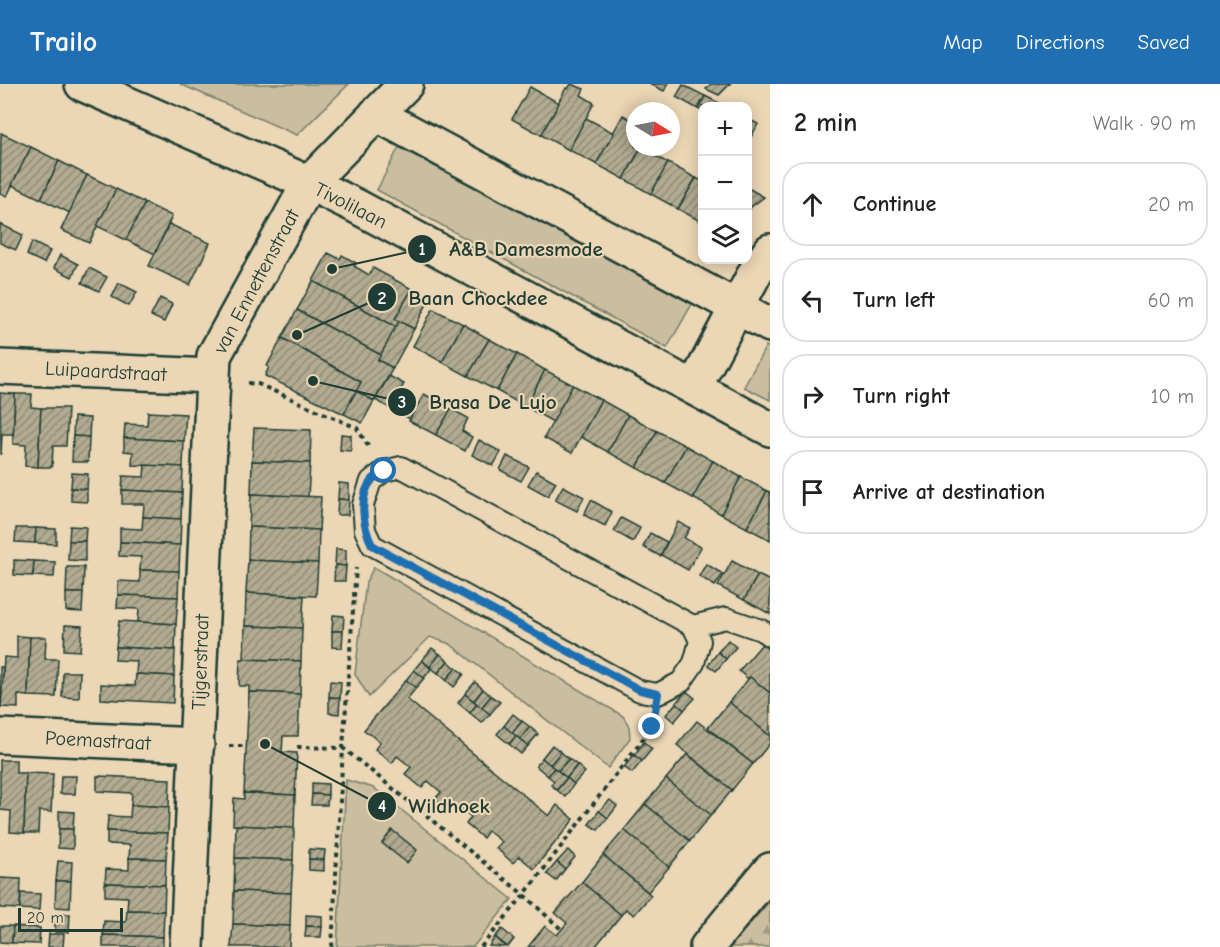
<!DOCTYPE html>
<meta charset="utf-8">
<style>
body{margin:0;font-family:"Comic Neue",sans-serif;background:#f6f6f6;color:#222}
.controls{position:absolute;right:18px;top:18px;display:grid;overflow:hidden;border-radius:12px;box-shadow:0 3px 15px #0003}
.controls button{width:54px;height:54px;display:grid;place-items:center;padding:0;border:0;border-bottom:2px solid #e0e0e0;background:#fff;color:#222;font:30px sans-serif}
.compass{position:absolute;left:626px;top:18px;width:54px;height:54px;border-radius:50%;background:#fff;box-shadow:0 3px 15px #0003;rotate:100deg}
.scale{position:absolute;left:18px;bottom:15px;width:105px;box-sizing:border-box;padding-left:6px;border:3px solid #1f3d34;border-top:0;font-size:16px;line-height:21px;white-space:nowrap;color:#1f3d34;-webkit-text-stroke:4px #ebd6b5;paint-order:stroke}
.stop{position:absolute;width:18px;height:18px;margin:-14px;border:4px solid #1f6fb2;border-radius:50%;background:#fff}
.stop.end{background:#1f6fb2;border-color:#fff;box-shadow:0 2px 6px #0008}
.list{margin:0;padding:0;list-style:none}
h2{display:flex;justify-content:space-between;align-items:center;height:78px;margin:0;padding:0 24px;font-size:26px}
h2 small{font-size:20px;font-weight:400;color:#767676}
.list li{display:grid;grid-template-columns:39px 1fr auto;gap:18px;align-items:center;box-sizing:border-box;height:84px;margin:0 12px 12px;padding:0 12px;border:2px solid #e0e0e0;border-radius:24px}
.list b{display:block;font-size:22px;white-space:nowrap}
.list em{font-size:20px;font-style:normal;color:#767676}
.icon{flex:none;width:33px;height:33px;fill:none;stroke:currentColor;stroke-width:2;stroke-linecap:round;stroke-linejoin:round}
.map{position:relative;flex:none;width:770px;height:863px;overflow:hidden}
header{display:flex;align-items:center;gap:36px;box-sizing:border-box;height:84px;padding:0 30px;background:#1f6fb2;color:#fff}
header strong{font-size:28px}
nav{display:flex;gap:33px;margin-inline-start:auto;font-size:21px}
main{display:flex}
aside{flex:1;background:#fff}
.map>svg:first-child{display:block}
</style>
<header>
<strong>Trailo</strong>
<nav><a>Map</a><a>Directions</a><a>Saved</a></nav>
</header>
<main>
<div class="map">
<svg width="770" height="863" viewBox="0 0 770 863">
<defs>
<pattern id="forest-firs" width="22" height="20" patternUnits="userSpaceOnUse" patternTransform="scale(1.5)"><rect width="22" height="20" fill="#cabda0"/><path d="M5 1l3.5 6h-7zM16 11l3.5 6h-7z" fill="#a39b83"/></pattern>
<pattern id="building-hatch" width="6" height="6" patternUnits="userSpaceOnUse" patternTransform="scale(1.5)"><rect width="6" height="6" fill="#b2ab91"/><path d="M-1 1l2-2M0 6l6-6M5 7l2-2" fill="none" stroke="#908c77"/></pattern>
</defs>
<rect width="100%" height="100%" fill="#ebd6b5"/>
<filter id="ink" filterUnits="userSpaceOnUse"><feTurbulence type="fractalNoise" baseFrequency=".0167" numOctaves="2"/><feDisplacementMap in="SourceGraphic" scale="12" xChannelSelector="R" yChannelSelector="G"/><feConvolveMatrix kernelMatrix="1 2 1 2 8 2 1 2 1" color-interpolation-filters="sRGB"/></filter>
<g filter="url(#ink)">
<!-- green -->
<g fill="#cabda0" stroke="#747d6a" stroke-width="1.5">
<path d="M180,0h169l-52,51z"/>
<path d="M399,63l293,157 -25,44 -290,-158z"/>
<path d="M766,262l4,2v52l-26,-13z"/>
<path d="M374,483l249,149 6,10 1,12 -22,30 -158,-124 -20,-7 -61,60 -14,-23 11,-92z"/>
<path d="M346,696l28,8 138,111 -39,48h-136z"/>
</g>
<!-- forest -->
<path fill="url(#forest-firs)" stroke="#747d6a" stroke-width="1.5" d="M770,817v46h-41z"/>
<!-- building -->
<g fill="url(#building-hatch)" stroke="#1f3d34" stroke-width="1.5">
<path d="M571,0l13,5 -3,6 13,8 -25,47 -28,-15 25,-47 2,1z"/>
<path d="M650,0h18l-4,7z"/>
<path d="M711,0h19l-11,11 -13,-6z"/>
<path d="M683,1l22,11 -7,13 -22,-12z"/>
<path d="M530,3l29,16 -18,32 -29,-16z"/>
<path d="M705,12l20,10h-23v5l-4,-2z"/>
<path d="M623,31l12,7v25h6l-17,32 -28,-15z"/>
<path d="M586,34l28,15 -18,31 -27,-14z"/>
<path d="M748,35l10,5 -7,13 -3,-2z"/>
<path d="M1,49l30,14 -24,49 -7,-3z"/>
<path d="M31,63l28,14 -18,38 -29,-14z"/>
<path d="M641,64l27,15 -17,31 -27,-15z"/>
<path d="M59,77l28,14 -17,38 -29,-14z"/>
<path d="M668,79l28,15 -18,31 -27,-15z"/>
<path d="M87,91l29,14 -27,54 -28,-13z"/>
<path d="M696,94l6,3v41l-24,-13z"/>
<path d="M748,104l16,9 -13,10 -3,6z"/>
<path d="M116,105l29,14 -19,37 -29,-14z"/>
<path d="M145,119l27,13 -17,38 -29,-14z"/>
<path d="M0,140l23,11 -7,15 -16,-7z"/>
<path d="M169,140l41,19 -20,42 -41,-19z"/>
<path d="M32,158l18,9 -6,12 -17,-8z"/>
<path d="M328,169l12,6 2,-4 14,8 -2,3 15,9 4,-7 39,21 -17,30 4,2 -3,6 -83,-46z"/>
<path d="M60,171l18,9 -6,13 -18,-9z"/>
<path d="M89,184l18,9 -8,14 -17,-8z"/>
<path d="M313,197l83,46 -15,28 -84,-45z"/>
<path d="M119,199l18,9 -8,14 -17,-9z"/>
<path d="M412,205l18,9 -16,31 -19,-10z"/>
<path d="M160,214l12,6 -8,18 -13,-6z"/>
<path d="M433,225l30,15 -21,38 -29,-16z"/>
<path d="M297,226l84,45 -3,5 15,8 -19,33 -18,-10 5,-9 -79,-44z"/>
<path d="M399,237l15,8 -21,39 -15,-8z"/>
<path d="M463,240l26,15 -21,37 -26,-14z"/>
<path d="M282,254l79,44 -17,32 -79,-38 4,-9 -2,-1z"/>
<path d="M489,255l28,15 -20,37 -29,-15z"/>
<path d="M517,270l28,16 -19,37 -29,-16z"/>
<path d="M545,286l28,15 -20,37 -27,-15z"/>
<path d="M389,292l15,8 -7,12 20,11 -7,12 -35,-19z"/>
<path d="M573,301l28,15 -29,53 -28,-15z"/>
<path d="M356,307l18,10 -12,22 -18,-9z"/>
<path d="M0,309l15,1 -2,50v-10h-11l-1,21z"/>
<path d="M15,310h17l-1,13 10,1 -3,59 -13,-1 1,-21 -13,-1z"/>
<path d="M424,310l27,15 -15,26 -27,-14z"/>
<path d="M601,316l27,15 -20,37 -27,-15z"/>
<path d="M41,324h27l-2,38h-13l-1,21h-14z"/>
<path d="M451,325l17,9 -6,13 10,6 -7,14 -29,-16z"/>
<path d="M148,328l38,2 -2,27 -60,-3 1,-14 22,1z"/>
<path d="M628,331l29,16 -20,37 -29,-16z"/>
<path d="M74,333l16,1 -1,19 -16,-1z"/>
<path d="M254,344l57,2 -1,33 -58,-2z"/>
<path d="M657,347l29,15 -21,37 -28,-15z"/>
<path d="M341,350l10,1v16l-11,-1z"/>
<path d="M73,352l16,1 -1,25h-16z"/>
<path d="M124,354l60,3 -1,26 -51,-2 1,-13 -9,-1z"/>
<path d="M479,356l22,12 -8,14 -21,-11z"/>
<path d="M686,362l27,15 -20,37 -28,-15z"/>
<path d="M507,372l22,11 -8,14 -21,-11z"/>
<path d="M252,377l58,2 -2,34 -57,-3z"/>
<path d="M713,377l28,16 -20,37 -28,-16z"/>
<path d="M145,381l38,2 -1,26 -60,-3 1,-14 21,1z"/>
<path d="M536,387l20,11 -8,14 -20,-11z"/>
<path d="M72,389l16,1 -1,15 -16,-1z"/>
<path d="M741,393l26,14 -20,37 -26,-14z"/>
<path d="M339,399l10,1v16l-11,-1z"/>
<path d="M563,402l21,11 -7,14 -22,-11z"/>
<path d="M71,404l16,1v13l-16,-1z"/>
<path d="M122,406l60,3 -1,26 -38,-2 1,-13h-22z"/>
<path d="M767,407l3,1v48l-23,-12z"/>
<path d="M251,410l70,3 -2,33 -70,-3z"/>
<path d="M338,415l11,1 -1,15h-11z"/>
<path d="M591,416l21,12 -7,14 -21,-11z"/>
<path d="M143,433l38,2 -1,26 -60,-3v-14l22,1z"/>
<path d="M621,434l19,10 -7,14 -19,-11z"/>
<path d="M678,438l12,6 -6,10 17,9 -13,23 -27,-15z"/>
<path d="M70,442l16,1 -1,14h-16z"/>
<path d="M249,443l70,3 -1,33 -70,-3z"/>
<path d="M16,444h20l-1,15 -20,-1z"/>
<path d="M36,444l20,1v15l-21,-1z"/>
<path d="M650,449l17,9 -7,14 -17,-9z"/>
<path d="M69,457h16v20l-17,-1z"/>
<path d="M120,458l60,3 -1,26 -39,-1 1,-13 -22,-1z"/>
<path d="M336,465l10,1v16l-11,-1z"/>
<path d="M14,476l20,1 -1,15 -19,-1z"/>
<path d="M248,476l70,3 -2,33 -70,-3z"/>
<path d="M34,477l21,1 -1,15 -21,-1z"/>
<path d="M732,477l26,14 -14,25 -26,-14z"/>
<path d="M706,480l17,10 -8,12 -16,-10z"/>
<path d="M335,481l11,1 -1,15h-11z"/>
<path d="M67,483h17l-1,26h-17z"/>
<path d="M140,486l39,1 -1,26 -60,-2v-14l22,1z"/>
<path d="M758,491l12,6v33l-26,-14z"/>
<path d="M66,509h17l-1,19 -16,-1z"/>
<path d="M246,509l58,3 -2,32 -57,-2z"/>
<path d="M118,511l60,2 -2,27 -38,-2 1,-13 -22,-1z"/>
<path d="M333,531l11,1 -1,15h-11z"/>
<path d="M119,537l57,3 -1,26 -59,-3z"/>
<path d="M65,541l17,1 -2,25 -16,-1z"/>
<path d="M245,542l57,2 -1,33 -57,-2z"/>
<path d="M332,547h11l-1,17 -10,-1z"/>
<path d="M17,552l13,1 -2,59 -10,-1v13l-17,-1 3,-50 13,1z"/>
<path d="M30,553h16l-1,22h13l-2,38 -28,-1z"/>
<path d="M728,556l8,7 -10,12 -8,-7z"/>
<path d="M762,560l8,7v42l-20,-16 -2,2 -9,-8z"/>
<path d="M116,563l59,3 -1,26 -38,-2 1,-13 -22,-1z"/>
<path d="M432,564l8,6 -10,13 -8,-7z"/>
<path d="M718,568l8,7 -10,12 -8,-6z"/>
<path d="M440,570l8,7 -10,12 -8,-6z"/>
<path d="M240,575l61,2 -1,33 -51,-2v-6h-10z"/>
<path d="M422,576l9,9 -7,9 -10,-8z"/>
<path d="M448,577l8,7 -10,12 -8,-7z"/>
<path d="M0,583h3l-2,40h-1z"/>
<path d="M456,584l8,6 -10,13 -8,-7z"/>
<path d="M414,586l10,8 -8,10 -10,-8z"/>
<path d="M63,588h17l-1,26 -17,-1z"/>
<path d="M136,590l38,2 -1,27 -72,-4v-15l34,2z"/>
<path d="M750,593l20,16v43l-41,-34z"/>
<path d="M406,596l10,8 -9,11 142,117 8,-11 17,14 -40,50 -15,-13 -6,7 -17,-15 6,-6 -14,-11 -5,7 -17,-14 5,-7 -13,-11 -6,7 -17,-14 6,-7 -13,-11 -6,7 -17,-14 6,-7 -14,-11 -5,7 -17,-14 5,-7 -16,-12z"/>
<path d="M330,597l11,1 -1,16 -11,-1z"/>
<path d="M475,598l8,7 -9,12 -9,-7z"/>
<path d="M483,605l8,7 -10,12 -7,-7z"/>
<path d="M686,607l9,7 -11,12 -8,-7z"/>
<path d="M249,608l51,2 -2,42h-15l-1,16 15,1 -2,42 -51,-2z"/>
<path d="M465,610l12,10 -7,9 -12,-10z"/>
<path d="M491,612l9,6 -10,12 -9,-6z"/>
<path d="M329,613l11,1 -1,16 -10,-1z"/>
<path d="M729,618l41,34v7l-17,21 -45,-36z"/>
<path d="M676,619l8,7 -10,12 -8,-7z"/>
<path d="M477,620l13,10 -8,9 -12,-10z"/>
<path d="M513,630l9,7 -10,12 -8,-7z"/>
<path d="M522,637l8,6 -10,12 -8,-6z"/>
<path d="M697,637l56,43 -21,26 -55,-45z"/>
<path d="M504,642l12,10 -7,8 -12,-10z"/>
<path d="M530,643l8,7 -10,12 -8,-7z"/>
<path d="M516,652l12,10 -7,8 -12,-10z"/>
<path d="M644,658l8,7 -10,12 -8,-6z"/>
<path d="M552,661l9,7 -11,13 -8,-7z"/>
<path d="M561,668l8,7 -11,12 -8,-6z"/>
<path d="M687,670l45,36 -21,25 -45,-36z"/>
<path d="M634,671l8,6 -10,12 -8,-6z"/>
<path d="M542,674l12,10 -6,8 -12,-10z"/>
<path d="M569,675l8,6 -10,13 -9,-7z"/>
<path d="M0,676h16v13h10l-2,60 -14,-1 1,-21 -11,-1z"/>
<path d="M577,681l8,7 -11,12 -7,-6z"/>
<path d="M554,684l13,10 -10,12 -6,-5 3,-4 -6,-5z"/>
<path d="M26,689l27,1 -2,38 -12,-1 -1,22h-14z"/>
<path d="M61,692h15l-1,18h-15z"/>
<path d="M97,692l73,3 -1,28 -38,-2 1,-12 -35,-2z"/>
<path d="M567,694l7,6 -9,13 -8,-7z"/>
<path d="M666,695l45,36 -21,26 -45,-37z"/>
<path d="M312,699l16,1v11l-16,-1z"/>
<path d="M244,709l51,2 -1,33 -61,-3 1,-27 10,1z"/>
<path d="M312,710l16,1 -1,10h-16z"/>
<path d="M610,716l7,6 -9,12 -9,-7z"/>
<path d="M645,720l45,37 -21,26 -45,-37z"/>
<path d="M131,721l38,2 -1,26 -61,-2 1,-15 22,1z"/>
<path d="M59,727l15,1 -1,17h-14z"/>
<path d="M599,727l9,7 -10,12 -9,-6z"/>
<path d="M236,741l58,3 -1,32 -58,-2z"/>
<path d="M59,745h14v20l-15,-1z"/>
<path d="M392,746l25,20 -10,13 -25,-20z"/>
<path d="M624,746l45,37 -21,25 -45,-37z"/>
<path d="M107,747l61,2 -2,26 -37,-1 1,-13 -23,-1z"/>
<path d="M309,765l16,1 -1,10 -15,-1z"/>
<path d="M568,766l7,7 -10,12 -8,-7z"/>
<path d="M603,771l48,40 -17,20 -8,-6 -5,6 -39,-33z"/>
<path d="M129,774l37,1 -1,26 -60,-2 1,-14 23,1z"/>
<path d="M235,774l58,2 -2,33 -57,-2z"/>
<path d="M309,775l15,1v11l-15,-1z"/>
<path d="M58,777l14,1 -1,19h-15z"/>
<path d="M557,778l8,7 -9,12 -9,-7z"/>
<path d="M0,794l21,1 -1,30 -20,-1z"/>
<path d="M56,797h15l-1,27 -15,-1z"/>
<path d="M582,798l39,33 -26,32h-67l17,-21 12,9 10,-12 -12,-10z"/>
<path d="M105,799l60,2 -1,26 -37,-1 1,-13 -23,-1z"/>
<path d="M234,807l57,2 -1,33 -57,-2z"/>
<path d="M21,809l19,1 -1,16 -19,-1z"/>
<path d="M127,826l37,1 -1,26 -60,-2 1,-14 22,1z"/>
<path d="M55,830h15l-1,18h-14z"/>
<path d="M306,831l16,1v11l-16,-1z"/>
<path d="M233,840l57,2 -1,21h-58z"/>
<path d="M0,842h13l-1,17 -12,-1z"/>
<path d="M13,842l27,2 -1,16 -27,-1z"/>
<path d="M306,842l16,1 -1,10h-16z"/>
<path d="M502,845l12,10 -6,8 -13,-10z"/>
<path d="M49,850h15l-1,13h-15z"/>
<path d="M103,851l60,2v10h-60z"/>
<path d="M495,853l11,10 -17,-1z"/>
</g>
<g fill="none" stroke-linecap="round" stroke-linejoin="round">
<!-- lane casing -->
<g stroke="#1f3d34" stroke-width="24">
<path id="lane" d="M693,542l7,15 -6,22 -13,19 -23,12 -18,-3 -268,-146 -7,-15 -2,-25 8,-24 13,-10 17,-4 292,159 33,-8 35,12 9,6"/>
</g>
<!-- street casing -->
<g stroke="#1f3d34" stroke-width="38">
<g id="street">
<path d="M376,30l394,211"/>
<path d="M0,283l212,9"/>
<path d="M694,304l62,-117 14,-20"/>
<path d="M0,652l197,9"/>
<path d="M187,863l27,-591 95,-173 97,-99"/>
</g>
</g>
<!-- secondary casing -->
<g stroke="#1f3d34" stroke-width="38">
<g id="secondary">
<path d="M82,0l227,99 47,23 414,223"/>
<path d="M707,863l63,-77"/>
</g>
</g>
<!-- path -->
<g stroke="#1f3d34" stroke-width="4" stroke-dasharray="4.5 4.5" stroke-linecap="butt">
<path d="M248,299l10,1 99,44 13,21"/>
<path d="M229,662h18"/>
<path d="M297,663l46,1 181,147 37,34"/>
<path d="M332,863l11,-199 13,-180"/>
<path d="M481,863l43,-52 128,-168 1,-6"/>
</g>
<!-- lane -->
<use href="#lane" stroke="#ebd6b5" stroke-width="20"/>
<!-- street -->
<use href="#street" stroke="#ebd6b5" stroke-width="33"/>
<!-- secondary -->
<use href="#secondary" stroke="#ebd6b5" stroke-width="33"/>
</g>
</g>
<g fill="none" stroke-linecap="round" stroke-linejoin="round" filter="url(#ink)">
<!-- route -->
<path stroke="#1f6fb2" stroke-width="8" d="M384,387c-4,3 -9,6 -12,9 -14,16 -9,47 0,65l268,145 18,4 -6,33"/>
</g>
<g text-anchor="middle" stroke-width="4.5" stroke-linejoin="round" paint-order="stroke">
<!-- street labels -->
<g font-size="20" fill="#1f3d34" stroke="#ebd6b5">
<text transform="translate(351 121) rotate(27)" y="7">Tivolilaan</text>
<text transform="translate(256 197) rotate(-62)" y="7">van Ennettenstraat</text>
<text transform="translate(106 287) rotate(3)" y="7">Luipaardstraat</text>
<text transform="translate(200 578) rotate(-88)" y="7">Tijgerstraat</text>
<text transform="translate(98 656) rotate(3)" y="7">Poemastraat</text>
</g>
</g>
<!-- callouts -->
<path fill="none" stroke="#1f3d34" stroke-width="2" d="M332 185L422 165M297 251L382 213M313 297L402 318M265 660L382 722"/>
<g fill="#1f3d34" stroke="#ebd6b5" stroke-width="2">
<circle cx="332" cy="185" r="6"/>
<circle cx="297" cy="251" r="6"/>
<circle cx="313" cy="297" r="6"/>
<circle cx="265" cy="660" r="6"/>
<circle cx="422" cy="165" r="15"/>
<circle cx="382" cy="213" r="15"/>
<circle cx="402" cy="318" r="15"/>
<circle cx="382" cy="722" r="15"/>
</g>
<g font-size="18" text-anchor="middle" font-weight="bold" fill="#fff">
<text x="422" y="171">1</text>
<text x="382" y="220">2</text>
<text x="402" y="324">3</text>
<text x="382" y="728">4</text>
</g>
<g font-size="21" text-anchor="middle" font-weight="bold" fill="#1f3d34" stroke="#ebd6b5" stroke-width="4.5" stroke-linejoin="round" paint-order="stroke">
<text x="526" y="172">A&amp;B Damesmode</text>
<text x="478" y="221">Baan Chockdee</text>
<text x="493" y="325">Brasa De Lujo</text>
<text x="449" y="729">Wildhoek</text>
</g>
</svg>
<div class="controls">
<button>+</button>
<button>−</button>
<button><svg class="icon" aria-label="layers" viewBox="0 0 24 24"><path d="M12 4l9 5-9 5-9-5zM3 14l9 5 9-5"/></svg></button>
</div>
<svg class="compass" viewBox="-18 -18 36 36"><path d="M0-13l5 13h-10z" fill="#e53935"/><path d="M0 13l5-13h-10z" fill="#767676"/></svg>
<div class="scale">20 m</div>
<div class="stop" style="left:384px;top:387px"></div>
<div class="stop end" style="left:652px;top:643px"></div>
</div>
<aside>
<h2>2 min<small>Walk · 90 m</small></h2>
<ul class="list">
<li><svg class="icon" aria-label="ahead" viewBox="0 0 24 24"><path d="M12 20V5M6 11l6-6 6 6"/></svg><div><b>Continue</b></div><em>20 m</em></li>
<li><svg class="icon" aria-label="left" viewBox="0 0 24 24"><path d="M17 20v-9H6M10 6l-5 5 5 5"/></svg><div><b>Turn left</b></div><em>60 m</em></li>
<li><svg class="icon" aria-label="right" viewBox="0 0 24 24"><path d="M7 20v-9h11M14 6l5 5-5 5"/></svg><div><b>Turn right</b></div><em>10 m</em></li>
<li><svg class="icon" aria-label="arrive" viewBox="0 0 24 24"><path d="M6 21V4h12l-3 4 3 4H6"/></svg><div><b>Arrive at destination</b></div></li>
</ul>
</aside>
</main>
